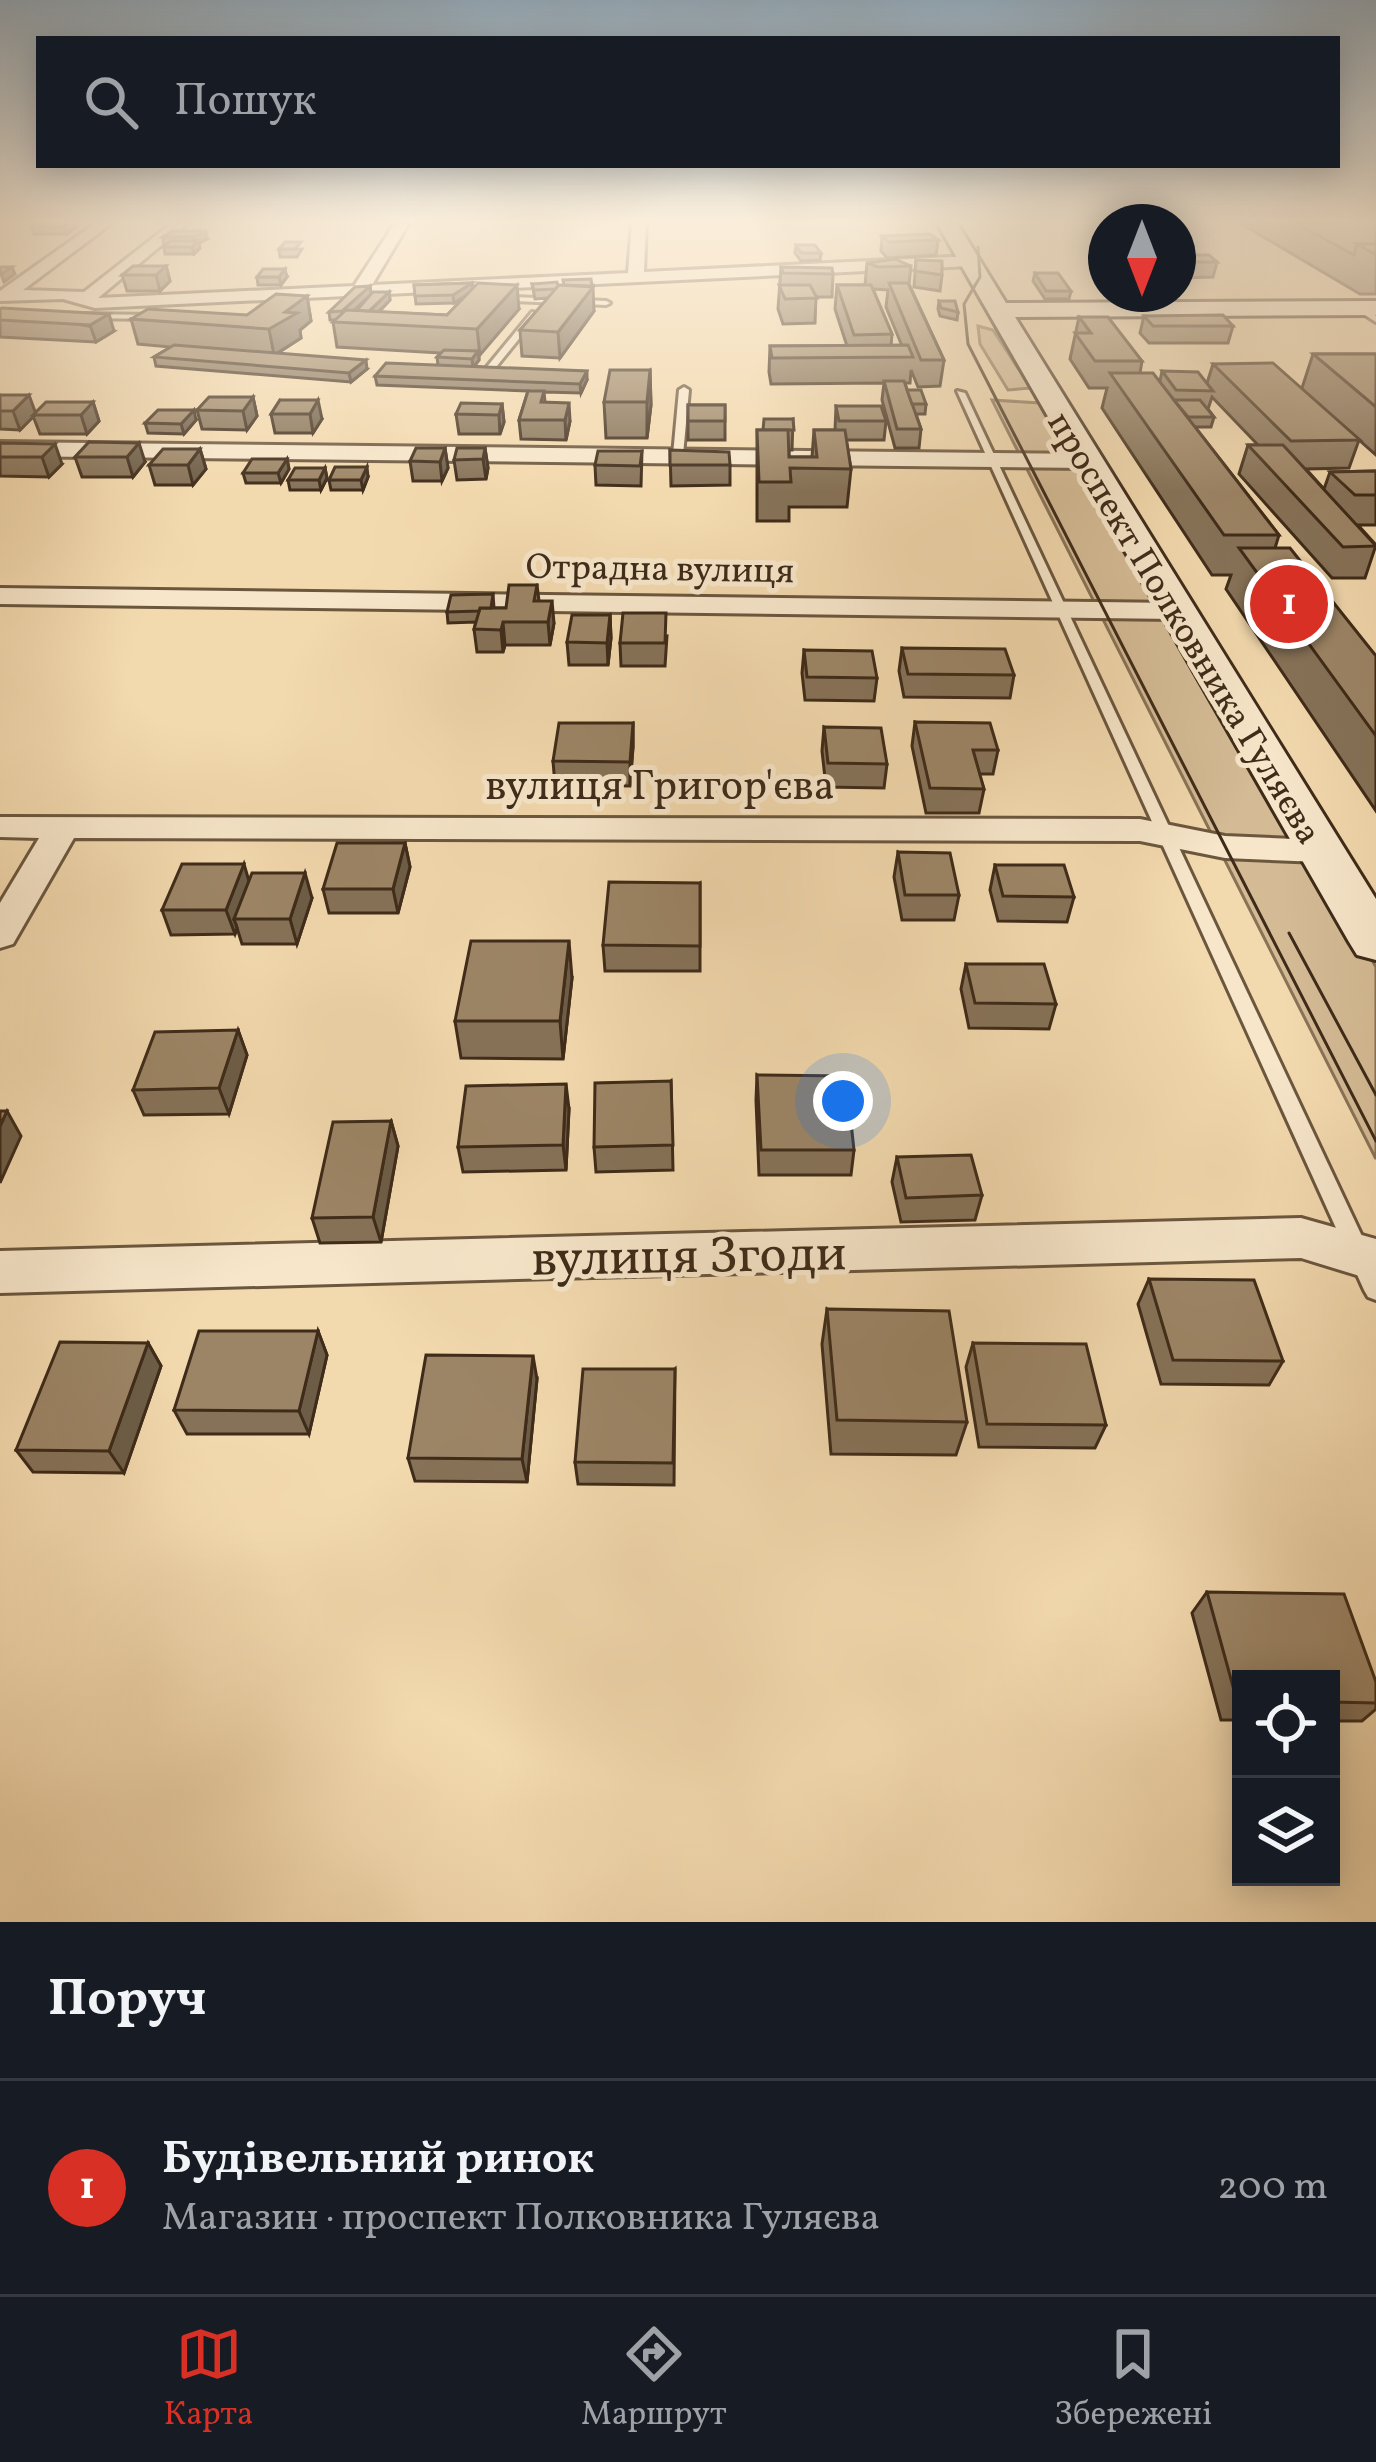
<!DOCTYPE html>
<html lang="uk">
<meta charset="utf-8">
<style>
body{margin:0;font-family:Vollkorn,serif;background:#242831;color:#f1f3f6}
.controls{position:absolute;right:36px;bottom:36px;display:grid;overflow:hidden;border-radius:0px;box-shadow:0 6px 30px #0003}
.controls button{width:108px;height:108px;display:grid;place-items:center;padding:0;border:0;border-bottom:3px solid #363941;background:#171b24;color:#f1f3f6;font:60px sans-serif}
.compass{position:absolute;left:1088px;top:204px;width:108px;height:108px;border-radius:50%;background:#171b24;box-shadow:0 6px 30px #0003;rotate:180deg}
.you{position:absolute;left:843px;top:1101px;width:42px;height:42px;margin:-30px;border:9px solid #fff;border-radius:50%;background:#1a73e8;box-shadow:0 0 0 18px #1a73e833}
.badge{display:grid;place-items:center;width:78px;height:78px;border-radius:50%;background:#d93025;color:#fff;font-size:39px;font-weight:700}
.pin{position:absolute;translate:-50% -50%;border:6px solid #fff;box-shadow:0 3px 12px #0006}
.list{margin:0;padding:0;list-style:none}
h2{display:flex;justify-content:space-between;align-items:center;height:156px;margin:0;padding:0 48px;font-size:51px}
h2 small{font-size:39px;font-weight:400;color:#9ea1a6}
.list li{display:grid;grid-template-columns:78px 1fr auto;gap:36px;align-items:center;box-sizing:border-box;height:216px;padding:0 48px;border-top:3px solid #363941}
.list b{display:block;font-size:45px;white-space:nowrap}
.list p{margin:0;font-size:39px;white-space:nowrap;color:#9ea1a6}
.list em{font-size:39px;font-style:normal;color:#9ea1a6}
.icon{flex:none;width:66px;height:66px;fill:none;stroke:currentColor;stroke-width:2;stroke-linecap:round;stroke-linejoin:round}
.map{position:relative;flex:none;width:1376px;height:1922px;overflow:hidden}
.search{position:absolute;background:#171b24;box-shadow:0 6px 30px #0003;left:36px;right:36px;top:36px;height:132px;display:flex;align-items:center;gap:30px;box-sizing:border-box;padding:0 42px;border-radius:0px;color:#9ea1a6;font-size:45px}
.sheet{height:372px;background:#171b24}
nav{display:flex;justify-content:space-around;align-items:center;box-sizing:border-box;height:168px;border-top:3px solid #363941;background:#171b24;font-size:33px;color:#9ea1a6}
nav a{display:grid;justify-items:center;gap:6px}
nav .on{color:#d93025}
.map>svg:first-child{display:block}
</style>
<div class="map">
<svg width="1376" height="1922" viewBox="0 0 1376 1922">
<rect width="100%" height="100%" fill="#f3d9ae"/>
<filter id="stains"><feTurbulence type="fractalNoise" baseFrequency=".00167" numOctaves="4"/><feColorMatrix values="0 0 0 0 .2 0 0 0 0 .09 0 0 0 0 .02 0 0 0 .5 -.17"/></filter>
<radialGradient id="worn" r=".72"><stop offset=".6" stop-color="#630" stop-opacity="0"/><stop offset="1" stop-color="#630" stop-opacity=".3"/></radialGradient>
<!-- green -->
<g fill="#d4bb95" stroke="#897357" stroke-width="3">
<path d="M978,326l15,4 38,58 -23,2 -28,-46z"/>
<path d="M992,400l48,3 336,564v192z"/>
</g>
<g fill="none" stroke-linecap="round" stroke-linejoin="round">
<!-- lane casing -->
<g stroke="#6b563e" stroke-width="6">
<g id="lane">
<path d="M491,296l115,5 4,2 -4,2 -112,-5z"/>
<path d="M1357,306h6l13,10v6l-19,-12z"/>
<path d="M532,312l7,2 -47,58h-6v-4z"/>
<path d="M82,314l72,1 4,2 -4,2 -69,-1z"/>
<path d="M684,387l5,3 -6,65 -5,3 -5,-3 6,-65z"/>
<path d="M957,391l8,2 411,873v34l-8,-3 -4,-7z"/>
</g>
</g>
<!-- street casing -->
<g stroke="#6b563e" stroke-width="6">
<g id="street">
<path d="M96,223h16l-89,67 61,2 88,-69h16l-90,75 256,-12 41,-63h14l-37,62 256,-12 4,-50h14l-2,49 327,-16 8,5 -8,5 -876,42 -32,-9 -63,2v-10z"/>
<path d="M0,442l1089,12 11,7 -11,7 -1089,-12z"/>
<path d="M0,588l1176,15 14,8 -14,8 -1176,-15z"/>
<path d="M0,817l1140,2 85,17 94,4 13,3 5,8 -5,8 -13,3 -94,-4 -85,-17 -1066,-3 -61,106 -13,4v-45l39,-65 -39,-1z"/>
<path d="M1301,1218l75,21v42l-75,-23 -1301,35v-42z"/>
</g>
</g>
<!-- secondary casing -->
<g stroke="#3e2b19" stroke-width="6">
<path id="secondary" d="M937,223h20l49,80 370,-2v14l-361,2 361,582v61l-19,-5 -8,-13z"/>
</g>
<!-- lane -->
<use href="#lane" fill="#f7e6ca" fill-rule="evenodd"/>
<!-- street -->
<use href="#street" fill="#f7e6ca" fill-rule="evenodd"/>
<!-- secondary -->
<use href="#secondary" fill="#f7e6ca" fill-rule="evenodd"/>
<!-- tram -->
<g stroke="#3e2b19" stroke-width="3">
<path d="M978,247l2,30 -16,27 4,40 408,797"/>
<path d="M1289,933l87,162"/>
</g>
</g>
<!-- wall -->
<g fill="#867258" stroke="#3e2b19" stroke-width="3" fill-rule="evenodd">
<path d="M37,223h38l1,4 -9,7h-33l-2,-7z"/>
<path d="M1240,223h136v71h-16z"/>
<path d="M173,231l34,8 -8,4 1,5 -6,6h-29l-2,-17z"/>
<path d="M882,236l56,4 -2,15 -49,3 -6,-7z"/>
<path d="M796,245l25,8 -1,7 -19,1 -6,-8z"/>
<path d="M279,249h23l-5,8h-17z"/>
<path d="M1178,255l39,7 -4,15 -34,1z"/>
<path d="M916,260l26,15 -2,16 -26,-4z"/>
<path d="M867,263l44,3 -2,18 35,76 -4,26 -22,1 -7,-17 -1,13h-5l2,7 19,14 -1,10h-9l5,15 -2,19h-24l-13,-48 2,-17 -113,1 -2,-12 1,-26h77l-12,-37 2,-24h28zM873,289l15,1 -2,17 16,39h-11l1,-12z"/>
<path d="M166,266l4,15 -10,10h-33l-5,-16z"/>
<path d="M781,267l52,7 -1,23h-16l-1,26 -32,1 -5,-15z"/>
<path d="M1035,273l36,18 -2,8h-24l-12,-18z"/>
<path d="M257,277h30l-6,8h-23z"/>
<path d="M472,283l1,6 46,20 -40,46v5l-5,6 113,14 -6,13 -37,-1 1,10 25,19 -4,19 -45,-1 -2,-19 9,-29 -151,-6 -2,-9 63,-11 -1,-8 4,-4 -104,-6 -4,-25 2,-2h-5l-1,-8 41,-26 1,8 -17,16h3l32,-18 1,8 -11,12 68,3 19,-19 -12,7 -38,1 -2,-19z"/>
<path d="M532,284l26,2 36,25 -34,47 -38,-2 -2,-26 28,-32 -13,1z"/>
<path d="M307,296l4,25 -11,9 1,8 -23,15 89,16 -16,13 -195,-16 -2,-9 17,-10 -33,-3 -7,-25 116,-4z"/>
<path d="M939,301l19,11 -1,8 -17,-4 -2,-7z"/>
<path d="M0,309l114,22 -18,11 -96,-5z"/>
<path d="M1144,316l89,10 -5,17h-79l-9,-10z"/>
<path d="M1079,317l63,44 -2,12 20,8 2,-10 45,12 6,-19 89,24 11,-34h63v101l-17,-15 -10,28 -43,1 18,20 6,-17 46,-1v54h-18l18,20 -11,33h-33l-93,-104 9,-29h10l-46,-48 -4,12 6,8 -3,10h-16l84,108 -4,13 101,108v155l-150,-222 5,-14h-19l-110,-167 5,-20h-18l-19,-29z"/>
<path d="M650,370l1,35 -4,33h-41l-2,-36z"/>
<path d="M0,395l35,18 58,-11 6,19 -12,13h-47l-7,-18 -13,14 -20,-1z"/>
<path d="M253,397l4,19 -10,14 -45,-1 -5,-19z"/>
<path d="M280,400l42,19 -9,14h-38l-4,-19z"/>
<path d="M502,404l2,18 -4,12h-41l-3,-20z"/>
<rect x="688" y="405" width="37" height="35"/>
<path d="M836,406l50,15 -2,19h-38l5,29 -4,38h-58v14h-32v-91h6l30,-11 -1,31h-3v7h23l2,-27h21z"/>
<path d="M196,420l-12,14 -36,-1 -3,-10z"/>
<path d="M89,442l56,20 -12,15h-51l-7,-20z"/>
<path d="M0,443l62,21 -13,13 -49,-1z"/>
<path d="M445,448l3,20 -6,13h-29l-3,-20z"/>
<path d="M485,448l3,20 -2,11 -29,1 -3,-20z"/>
<path d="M200,449l6,20 -13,16h-38l-6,-20z"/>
<path d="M670,450l60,15v20l-59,1z"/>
<path d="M642,451l-1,35 -45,-1 -1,-20z"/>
<path d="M287,459l2,10 -8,14h-35l-3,-10z"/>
<path d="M325,468l2,10 -6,12h-31l-2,-10z"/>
<path d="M368,477l-5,13h-32l-2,-10z"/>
<path d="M537,585l2,16 15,22 -4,22h-45l-2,7h-26l-3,-23 2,-7 -28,1 -1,-11 46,-18 1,14h12z"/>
<path d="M610,615l1,23 -3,27h-39l-2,-23z"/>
<path d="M667,636l-2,30h-44l-1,-23z"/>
<path d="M902,648l112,27 -4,23 -106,-1 -5,-26z"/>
<path d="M804,650l73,28 -3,23 -69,-1 -3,-27z"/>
<path d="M915,722l83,28 -5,24h-14l5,15 -5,24h-53l-14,-67z"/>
<path d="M633,723v24l-3,39 -75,-1 -2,-24z"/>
<path d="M824,727l63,37 -3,24 -58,-1 -4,-36z"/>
<path d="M405,843l5,24 -12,46h-69l-6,-24z"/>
<path d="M898,852l61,43 -5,25h-52l-8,-43z"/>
<path d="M995,865l79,32 -7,25 -69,-1 -8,-31z"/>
<path d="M249,880l63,18 -15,46h-55l-5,-16 -2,6 -64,1 -9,-25z"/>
<path d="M700,883v88h-95l-2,-26z"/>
<path d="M966,964l90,40 -7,25 -80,-1 -8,-39z"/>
<path d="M572,978l-9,81 -102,-1 -6,-37z"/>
<path d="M238,1030l9,25 -18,59 -85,1 -11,-25z"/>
<path d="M757,1075l97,75 -3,25h-92l-3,-75z"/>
<path d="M671,1081l2,89 -77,2 -2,-25z"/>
<path d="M569,1109l-3,61 -103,2 -5,-25z"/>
<path d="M391,1121l7,25 -17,96 -61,1 -8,-25z"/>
<path d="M897,1157l85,38 -7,25 -74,2 -9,-40z"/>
<path d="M1149,1279l134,82 -14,24 -108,-1 -23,-80z"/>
<path d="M827,1309l140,113 -11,33 -125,-1 -9,-110z"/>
<path d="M318,1331l9,24 -18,79h-122l-13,-24z"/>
<path d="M148,1343l13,23 -37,107 -91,-1 -17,-22z"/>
<path d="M973,1343l133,82 -11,23 -116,-1 -13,-80z"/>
<path d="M675,1369l-1,116 -96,-1 -3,-22z"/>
<path d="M537,1379l-10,103 -112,-1 -7,-23z"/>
<path d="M1207,1592l169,90v27l-14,12h-31v-42h-90v41h-20l-29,-107z"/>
</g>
<!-- shaded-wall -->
<g fill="#6d5d47" stroke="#3e2b19" stroke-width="3">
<path d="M70,223h5l1,4 -9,7 -3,-7z"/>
<path d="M206,231l1,8 -8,4 1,5 -6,6 -2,-7 3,-3 -2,-7z"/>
<path d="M166,266l4,15 -10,10 -4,-16z"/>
<path d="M12,267l3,7 -11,8 -3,-8z"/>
<path d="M285,269l2,8 -6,8 -2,-8z"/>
<path d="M472,283l1,8 -19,12 -1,-8z"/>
<path d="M517,285l2,24 -39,46 -3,-26z"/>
<path d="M370,286l1,8 -27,26 -2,-9z"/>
<path d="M593,287l1,24 -34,47 -2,-26z"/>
<path d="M389,292l1,8 -22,22 -1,-8z"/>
<path d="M307,296l4,25 -11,9 1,8 -27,17 -5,-26 16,-17z"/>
<path d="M109,314l5,17 -18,11 -6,-17z"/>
<path d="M478,351l1,9 -6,8 -1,-9z"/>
<path d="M366,360l1,9 -16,13 -2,-9z"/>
<path d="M650,370l1,35 -4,33v-36z"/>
<path d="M587,371v9l-6,13 -1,-9z"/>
<path d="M29,395l7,19 -16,16 -7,-19z"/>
<path d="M253,397l4,19 -10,14 -4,-19z"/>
<path d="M318,400l4,19 -9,14 -3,-19z"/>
<path d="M93,402l6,19 -12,13 -6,-19z"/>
<path d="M569,403l1,18 -4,19 -1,-20z"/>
<path d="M502,404l2,18 -4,12 -1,-19z"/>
<path d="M194,410l2,10 -12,14 -3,-10z"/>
<path d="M139,443l6,19 -12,15 -6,-20z"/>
<path d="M55,444l7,20 -13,13 -7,-20z"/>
<path d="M445,448l3,20 -6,13 -2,-19z"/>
<path d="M485,448l3,20 -2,11 -3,-20z"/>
<path d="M200,449l6,20 -13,16 -5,-20z"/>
<path d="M287,459l2,10 -8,14 -3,-10z"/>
<path d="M367,467l1,10 -5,13 -2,-10z"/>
<path d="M325,468l2,10 -6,12 -2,-10z"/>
<path d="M552,601l2,22 -4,22 -2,-23z"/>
<path d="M610,615l1,23 -3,27 -1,-22z"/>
<path d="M503,622l2,23 -2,7 -2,-22z"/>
<path d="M633,723v24l-3,39v-24z"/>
<path d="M405,843l5,24 -12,46 -5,-24z"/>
<path d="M244,864l7,24 -17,31 3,9 -2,6 -9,-24z"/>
<path d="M305,873l7,25 -15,46 -7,-25z"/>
<path d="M569,941l3,37 -9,81 -3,-38z"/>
<path d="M238,1030l9,25 -18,59 -10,-26z"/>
<path d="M566,1084l3,25 -3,61 -3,-25z"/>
<path d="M7,1111l14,25 -21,47v-57z"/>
<path d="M391,1121l7,25 -17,96 -8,-25z"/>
<path d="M318,1331l9,24 -18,79 -10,-23z"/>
<path d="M148,1343l13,23 -37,107 -15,-22z"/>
<path d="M533,1356l4,23 -10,103 -5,-23z"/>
</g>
<!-- building -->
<g fill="#9c8566" stroke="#3e2b19" stroke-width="3">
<path d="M37,223h33l-6,4h-32z"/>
<path d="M1296,223h80v21h-19l-3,11z"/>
<path d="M173,231h33l-13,6h-30z"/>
<path d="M930,234l8,6 -49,2 -7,-6z"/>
<path d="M170,241h28l-6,6h-29z"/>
<path d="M285,242h16l-6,7h-16z"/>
<path d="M1357,244h19v9h-3z"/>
<path d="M796,245h19l6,8h-20z"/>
<path d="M1178,255h31l8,7h-35l-4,-4z"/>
<path d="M895,259l16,7 -33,1 -11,-4z"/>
<path d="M916,260l26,1v14l-27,-4z"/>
<path d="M133,266h33l-10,9h-34z"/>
<path d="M0,267h12l-11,7z"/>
<path d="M781,267l51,1 1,6 -50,-1z"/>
<path d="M263,269h22l-6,8h-22z"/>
<path d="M1035,273h23l13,18h-25z"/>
<path d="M591,279l1,7 -28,-1 -1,-5z"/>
<path d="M557,282l1,4 -3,3 -21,1 -2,-6z"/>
<path d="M472,283l-19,12 -38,1 -1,-11z"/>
<path d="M478,283l39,2 -40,44 -144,-7 13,-12 101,5z"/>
<path d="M889,283h19l36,77h-23z"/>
<path d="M559,285l34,2 -35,45 -38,-2z"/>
<path d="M779,285h31l7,13 -32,1z"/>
<path d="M837,285h34l21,49 -38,1z"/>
<path d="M370,286l-28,25 -13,1 26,-25z"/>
<path d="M373,292h16l-20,19 -12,-1z"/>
<path d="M276,294l31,2 -22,16 12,1 -28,16 -138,-10 17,-10 99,6z"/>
<path d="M939,301h16l3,11 -17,-4z"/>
<path d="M2,308l107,6 -19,11 -90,-5v-11z"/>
<path d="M1223,315l10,11h-80l-9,-10z"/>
<path d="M1079,317h29l34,44h-47l-20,-28h16z"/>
<path d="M174,345l192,15 -17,13 -195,-16z"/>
<path d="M908,345l5,12 -141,1 -2,-12z"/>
<path d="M444,350l34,1 -6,8 -35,-2z"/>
<path d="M1313,354h63v53z"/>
<path d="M386,363l201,8 -7,13 -205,-8z"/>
<path d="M1273,363l87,77 -69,1 -78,-77z"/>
<path d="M610,370h40l-3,32h-43z"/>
<path d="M1162,371l36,1 15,19 -37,-1z"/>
<path d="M1110,373h43l126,162h-55z"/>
<path d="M884,381h20l17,48h-24z"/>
<path d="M907,390h14l5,14h-14z"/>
<path d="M528,391h16l-3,11 28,1 -4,17h-46z"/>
<path d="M0,395h29l-16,16h-13z"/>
<path d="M209,397h44l-10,14 -46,-1z"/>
<path d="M280,400h38l-8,14h-39z"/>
<path d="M1174,400h26l14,17h-26z"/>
<path d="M46,402h47l-12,13h-48z"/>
<path d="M461,403l41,1 -3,11 -43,-1z"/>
<rect x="688" y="405" width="37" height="16"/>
<path d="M836,406h45l5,15h-47z"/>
<path d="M158,410h36l-13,14 -36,-1z"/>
<path d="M764,419h29l1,11h-31z"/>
<path d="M757,430h31l1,27h28l-3,-27h31l6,39 -61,-1 1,14h-32z"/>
<path d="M89,442l50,1 -12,14h-52z"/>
<path d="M0,443l55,1 -13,13h-42z"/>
<path d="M1248,445h35l93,101 -33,1z"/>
<path d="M416,448h29l-5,14 -30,-1z"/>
<path d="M457,448h28l-2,11 -29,1z"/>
<path d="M163,449h37l-12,16h-39z"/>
<path d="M670,450l59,2 1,13h-60z"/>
<path d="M598,451h44l-2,15 -45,-1z"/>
<path d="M252,459h35l-9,14h-35z"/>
<path d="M335,467h32l-6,13h-32z"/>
<path d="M295,468h30l-6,12h-31z"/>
<path d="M1376,471v24h-21l-25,-23z"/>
<path d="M1239,548h51l86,108v80z"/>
<path d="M509,585h28l-3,16h18l-4,21h-45l-2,8 -27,-1 6,-21h26z"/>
<path d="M493,594l-2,14h-11l-1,3 -32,1 4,-17z"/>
<path d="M623,613h43l-1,30h-45z"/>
<path d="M572,615h38l-3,28 -40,-1z"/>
<path d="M902,648l103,1 9,26 -106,-1z"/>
<path d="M804,650l68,1 5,27 -70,-1z"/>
<path d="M915,722l75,1 8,27h-25l11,39 -54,-1z"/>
<path d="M559,723h74l-3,39 -77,-1z"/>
<path d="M824,727l57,1 6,36 -59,-1z"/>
<path d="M337,843h68l-12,46h-70z"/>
<path d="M898,852l52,1 9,42h-54z"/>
<path d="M182,864h62l-18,46h-64z"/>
<path d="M995,865h69l10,32 -71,-1z"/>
<path d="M252,873h53l-15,46h-56z"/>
<path d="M609,882l91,1v63l-97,-1z"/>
<path d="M471,941h98l-9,80h-105z"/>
<path d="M966,964h78l12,40 -81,-1z"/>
<path d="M238,1030l-19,58 -86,2 22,-58z"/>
<path d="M757,1075l89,1 8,74h-93z"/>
<path d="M671,1081l2,64 -79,2 1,-64z"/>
<path d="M566,1084l-3,61 -105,2 8,-61z"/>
<path d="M0,1111h7l-7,15z"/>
<path d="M391,1121l-18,96 -61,1 21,-96z"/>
<path d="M971,1155l11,40 -76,3 -9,-41z"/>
<path d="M1149,1279l105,1 29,81 -110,-1z"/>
<path d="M827,1309l122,2 18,111 -130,-2z"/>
<path d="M199,1331h119l-19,80 -125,-1z"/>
<path d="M60,1342l88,1 -39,108 -93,-1z"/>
<path d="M973,1343l113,1 20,81 -119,-1z"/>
<path d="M426,1355l107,1 -11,103 -114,-1z"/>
<path d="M583,1369h92l-2,94 -98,-1z"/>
<path d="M1207,1592l137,2 32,88v21l-45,-1v-23h-90v22h-4z"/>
</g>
<!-- sky -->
<linearGradient id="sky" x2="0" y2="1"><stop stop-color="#93abbc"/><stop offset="0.45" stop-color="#faeedb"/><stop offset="1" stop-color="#faeedb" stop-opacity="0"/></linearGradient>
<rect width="1376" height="492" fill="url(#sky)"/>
<g text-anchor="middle" stroke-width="10" stroke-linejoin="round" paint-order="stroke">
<!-- far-street labels -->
<g font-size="36" fill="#3e2b19" stroke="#f7e6ca">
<text transform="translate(660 567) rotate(1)" y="13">Отрадна вулиця</text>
<text transform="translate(1186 627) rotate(59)" y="13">проспект Полковника Гуляєва</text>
</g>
<!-- street labels -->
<g font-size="42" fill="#3e2b19" stroke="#f7e6ca">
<text x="660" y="799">вулиця Григор'єва</text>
</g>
<!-- near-street labels -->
<g font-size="51" fill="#3e2b19" stroke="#f7e6ca">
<text transform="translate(689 1254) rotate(-1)" y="18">вулиця Згоди</text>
</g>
</g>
<rect width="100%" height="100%" filter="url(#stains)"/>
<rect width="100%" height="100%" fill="url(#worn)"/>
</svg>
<div class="controls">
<button><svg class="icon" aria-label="locate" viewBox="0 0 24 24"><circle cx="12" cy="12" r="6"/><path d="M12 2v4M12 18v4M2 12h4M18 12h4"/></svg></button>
<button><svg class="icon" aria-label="layers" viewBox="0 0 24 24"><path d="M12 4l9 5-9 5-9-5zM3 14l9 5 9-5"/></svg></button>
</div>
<svg class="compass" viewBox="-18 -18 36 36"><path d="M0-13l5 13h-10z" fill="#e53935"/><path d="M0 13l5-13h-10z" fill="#9ea1a6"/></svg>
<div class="you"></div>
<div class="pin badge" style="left:1289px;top:604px">1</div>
<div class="search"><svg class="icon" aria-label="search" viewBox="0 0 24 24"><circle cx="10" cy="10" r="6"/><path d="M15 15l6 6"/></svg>Пошук</div>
</div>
<section class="sheet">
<h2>Поруч<small></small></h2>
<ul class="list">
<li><span class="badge">1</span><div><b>Будівельний ринок</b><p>Магазин · проспект Полковника Гуляєва</p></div><em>200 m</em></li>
</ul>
</section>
<nav>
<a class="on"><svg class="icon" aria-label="map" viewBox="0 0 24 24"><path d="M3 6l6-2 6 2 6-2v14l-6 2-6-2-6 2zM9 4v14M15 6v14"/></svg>Карта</a>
<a><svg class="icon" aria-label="directions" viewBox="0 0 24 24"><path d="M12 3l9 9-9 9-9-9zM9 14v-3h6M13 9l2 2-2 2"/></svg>Маршрут</a>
<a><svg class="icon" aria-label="saved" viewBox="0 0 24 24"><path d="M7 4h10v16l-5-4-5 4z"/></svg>Збережені</a>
</nav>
